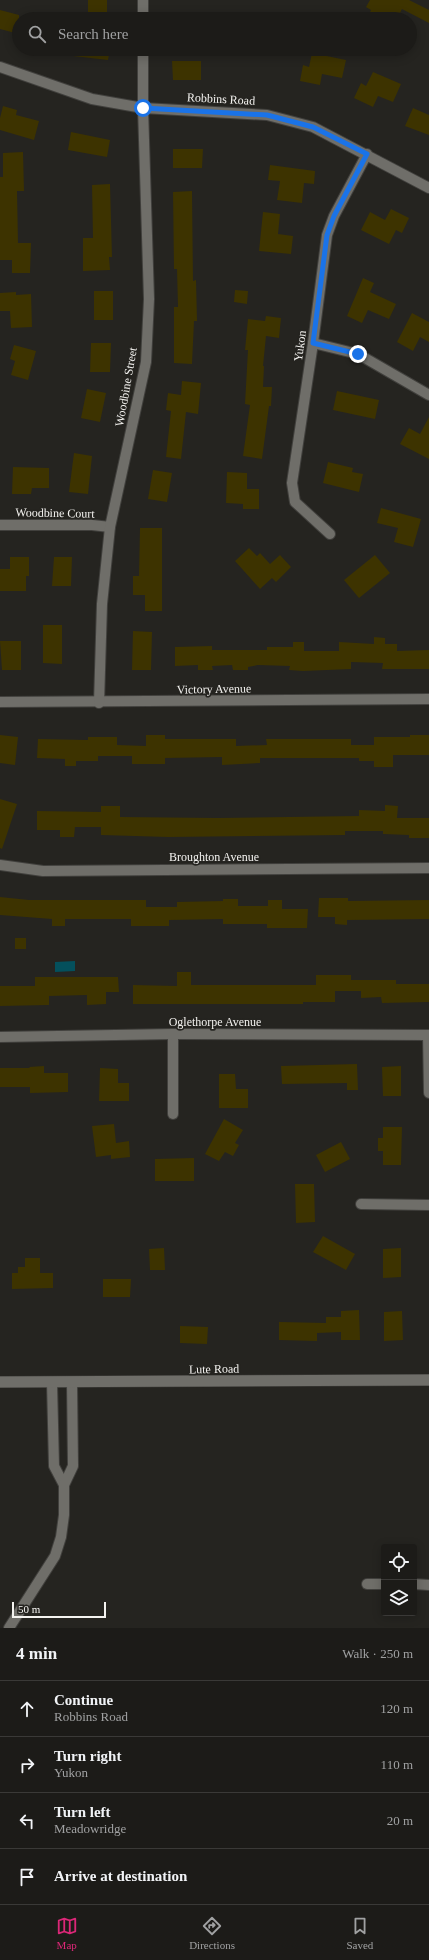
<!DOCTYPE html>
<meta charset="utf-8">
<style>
body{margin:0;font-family:Georgia,serif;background:#292825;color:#f1f3f6}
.controls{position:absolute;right:12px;bottom:12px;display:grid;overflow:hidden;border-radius:4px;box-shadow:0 2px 10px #0003}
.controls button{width:36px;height:36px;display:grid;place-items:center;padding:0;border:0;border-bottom:1px solid #3a3937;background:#1c1b18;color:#f1f3f6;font:20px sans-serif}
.scale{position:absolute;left:12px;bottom:10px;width:94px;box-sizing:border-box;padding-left:4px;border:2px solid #f4f3f0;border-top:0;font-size:11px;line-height:14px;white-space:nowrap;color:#f4f3f0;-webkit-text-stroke:3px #252420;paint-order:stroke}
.stop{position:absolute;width:12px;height:12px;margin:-9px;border:3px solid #1a73e8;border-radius:50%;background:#fff}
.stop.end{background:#1a73e8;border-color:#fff;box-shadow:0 1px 4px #0008}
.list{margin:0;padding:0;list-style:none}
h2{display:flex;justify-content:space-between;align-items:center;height:52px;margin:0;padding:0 16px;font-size:17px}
h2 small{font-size:13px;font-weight:400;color:#a0a1a2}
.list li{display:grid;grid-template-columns:26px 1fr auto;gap:12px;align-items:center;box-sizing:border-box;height:56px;padding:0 16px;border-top:1px solid #3a3937}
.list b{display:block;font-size:15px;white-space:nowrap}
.list p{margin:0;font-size:13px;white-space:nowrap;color:#a0a1a2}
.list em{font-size:13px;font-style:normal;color:#a0a1a2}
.icon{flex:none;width:22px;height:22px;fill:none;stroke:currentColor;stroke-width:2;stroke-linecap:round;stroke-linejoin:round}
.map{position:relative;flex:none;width:429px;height:1628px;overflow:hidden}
.search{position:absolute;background:#1c1b18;box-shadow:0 2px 10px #0003;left:12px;right:12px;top:12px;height:44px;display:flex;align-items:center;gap:10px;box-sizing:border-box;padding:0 14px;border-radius:22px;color:#a0a1a2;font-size:15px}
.sheet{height:276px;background:#1c1b18}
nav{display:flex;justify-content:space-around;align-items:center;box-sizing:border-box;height:56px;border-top:1px solid #3a3937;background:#1c1b18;font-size:11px;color:#a0a1a2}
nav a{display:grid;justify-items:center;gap:2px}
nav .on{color:#db2777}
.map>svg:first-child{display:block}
</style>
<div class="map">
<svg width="429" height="1628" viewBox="0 0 429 1628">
<rect width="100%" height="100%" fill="#252420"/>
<!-- water -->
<path fill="#04505c" d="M75,961v10l-20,1v-10z"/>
<!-- building -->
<g fill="#3d3300">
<path d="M88,0h19v16l-19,1z"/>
<path d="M370,0h39l20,10v13l-27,-14 -5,10h-30l4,-9 -5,-3z"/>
<path d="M0,10l19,5v19l-19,-5z"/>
<path d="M74,49h36l-2,11 -35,-4z"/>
<path d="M312,53l34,7 -4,18 -20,-4 -2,11 -20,-4 3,-16 6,2z"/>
<path d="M172,61h29v19h-28z"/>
<path d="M373,72l28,12 -8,18 -15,-6 -5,11 -19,-9 7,-15 5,3z"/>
<path d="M3,106l14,4 -1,5 23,6 -5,19 -34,-10v-12z"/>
<path d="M413,108l16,7v20l-24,-9z"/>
<path d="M71,132l39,8 -3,17 -39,-7z"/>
<path d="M173,149h30l-1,19h-29z"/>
<path d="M23,152l1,39h-7l1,52h13l-1,30h-18v-13h-12v-83h3v-24z"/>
<path d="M270,165l45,6 -1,13 -10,-1 -2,20 -25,-3 3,-19 -12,-1z"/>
<path d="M110,184l2,73h-3l1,13 -27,1v-33h10l-1,-53z"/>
<path d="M192,191l1,90 3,-1 1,41h-3l-2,43 -18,-1v-56h4l-1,-38h-3l-1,-77z"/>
<path d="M391,209l18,9 -7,15 -6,-3 -7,14 -28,-14 9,-18 15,8z"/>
<path d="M263,212l17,2 -2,20 15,2 -2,18 -32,-3z"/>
<path d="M363,278l11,5 -4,9 26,12 -7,15 -21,-9 -6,13 -15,-7z"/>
<path d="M235,290l13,1 -1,13 -13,-2z"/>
<rect x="94" y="291" width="19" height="29"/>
<path d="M16,292v3l15,-1 1,33 -21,1 -1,-17h-10v-18z"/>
<path d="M412,313l17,9v20l-9,-5 -7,14 -16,-9z"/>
<path d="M266,316l15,2 -2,20 -13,-2 -3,30h1l-1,21h9l-1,19h-2l-7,53 -19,-3 7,-51 -5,-1 3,-54h-3l3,-31 17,2z"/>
<path d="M91,343h20l-1,29h-20z"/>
<path d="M14,345l22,6 -8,29 -17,-5 4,-14 -5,-2z"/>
<path d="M182,381l19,2 -3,31 -12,-2 -5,47 -15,-2 5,-46 -5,-1 2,-17 13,2z"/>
<path d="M87,389l19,4 -6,29 -19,-4z"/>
<path d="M337,391l42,9 -4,19 -42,-9z"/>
<path d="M429,417v42l-29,-15 9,-16 11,6z"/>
<path d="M74,453l18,3 -4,38 -19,-2z"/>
<path d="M328,462l25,6 -1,4 11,2 -4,18 -36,-9z"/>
<path d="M13,467l36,1v20h-17l-1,6h-19z"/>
<path d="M153,470l19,3 -5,29 -19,-3z"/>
<path d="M227,472l20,1v16h12v20h-16v-5l-17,-1z"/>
<path d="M381,508l40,11 -8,28 -19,-5 4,-14 -21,-5z"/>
<path d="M140,528h22v83h-17v-16h-12v-19h6z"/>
<path d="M249,548l8,8 3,-3 10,11 10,-9 11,12 -15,15 -4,-4 -12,11 -25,-28z"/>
<path d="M375,555l15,18 -31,25 -15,-18z"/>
<path d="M10,557h19v19h-3v15h-26v-22h10z"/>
<path d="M54,557h18l-1,29h-19z"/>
<path d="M43,625h19v39l-19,-1z"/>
<path d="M133,631l19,1 -1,38h-19z"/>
<path d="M374,637l11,1v6h12v7l32,-1v19h-47l1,-6 -32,-1v7l-48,2 -14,-1 1,-4 -32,-1 -10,2v3h-15l-1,-5 -20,1 1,4h-15v-5l-23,1v-19l37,-1v4h55v-3h26v-5h11v9h35v-9l35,2z"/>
<path d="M0,641h21v29h-19z"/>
<path d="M0,735l18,2 -3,28 -15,-2z"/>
<path d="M146,735h19v4h71v7l31,-1 -1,-6h85v6h23v-8h36v-2h19v20h-36v12h-19v-6h-15v-3h-99v5l-38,2v-8l-57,1v6h-33v-8h-34v5h-22v5h-11v-7l-28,-1 1,-19 50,1v-3h29v8l29,1z"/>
<path d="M0,799l17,5 -15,45 -2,-1z"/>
<path d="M385,805l13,1 -1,12h32v20h-20v-3l-26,-1v-3h-38v4l-177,2 -67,-2v-8h-26l-1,10h-14v-7h-23v-19l64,1v-6h19v11l98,1 141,-2v-6l26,1z"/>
<path d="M0,897l29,3h117v7h31v-5l46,-1v-2h15v7h30v-6h14v9h26l-1,19h-40v-4h-44v-5l-54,1v6h-38v-7h-66v7h-13v-7l-52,-4z"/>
<path d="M319,898h29v3l81,-1v19l-82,1v5l-12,-1v-7h-17z"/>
<rect x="15" y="938" width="11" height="11"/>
<path d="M177,972h14v13h125v-10h35v5h45v4h33v18l-47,1 -1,-6 -20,1v-7h-26v11h-32v2h-170v-19l44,1z"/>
<path d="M35,977h83l1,15h-13v12l-19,1v-10l-38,1v9l-49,1v-20h35z"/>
<path d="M357,1064l1,26h-11v-7l-65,1 -1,-18z"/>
<path d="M44,1066v7h24v19l-38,1v-6h-30v-19h30l-1,-1z"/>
<path d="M401,1066v30h-18l-1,-29z"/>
<path d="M100,1068l18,1v14h11v18h-30z"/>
<path d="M219,1074h16l1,15h12v19h-29z"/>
<path d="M224,1119l19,11 -8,13 4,2 -6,11 -8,-4 -6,9 -14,-7z"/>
<path d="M114,1124l2,19 13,-2 1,16 -19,2v-4l-15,2 -4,-31z"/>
<path d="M383,1127h19l-1,38h-18v-14h-5v-13h5z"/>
<path d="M341,1142l9,17 -25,13 -9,-17z"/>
<path d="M194,1158v23h-39v-22z"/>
<path d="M295,1184h19l1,38 -19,1z"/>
<path d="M323,1236l32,18 -9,16 -33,-18z"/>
<path d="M164,1248l1,22h-15l-1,-21z"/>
<path d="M401,1248v29l-18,1v-29z"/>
<path d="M25,1258h15v15h13v15l-41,1v-16h6v-6h7z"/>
<path d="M103,1279h28l-1,18h-27z"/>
<path d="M359,1310l1,30h-19v-8l-24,1v8l-38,-1v-18l47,1v-6h15v-6z"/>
<path d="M402,1311l1,29 -19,1v-29z"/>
<path d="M180,1326l28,1 -1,17 -27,-1z"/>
</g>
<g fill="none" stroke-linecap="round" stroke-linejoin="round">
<!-- minor casing -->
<g stroke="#41403d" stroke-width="12">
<g id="minor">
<path d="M143,19v-19"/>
<path d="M0,67l92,32 51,9 124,7 46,12 116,61"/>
<path d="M313,343l45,11 71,41"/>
<path d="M0,525h92l18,2"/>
<path d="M330,534l-35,-32 -3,-19 21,-140 14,-108 7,-19 33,-62"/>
<path d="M0,702l429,-3"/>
<path d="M99,703l3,-99 8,-77 36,-165 3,-63 -6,-191v-59"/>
<path d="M0,865l43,6 386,-3"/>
<path d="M173,1034v80"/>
<path d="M428,1035l1,58"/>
<path d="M0,1037l173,-3 256,1"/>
<path d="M361,1204l68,1"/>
<path d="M52,1383l2,83 10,19"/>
<path d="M367,1584h17"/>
<path d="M414,1584l15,1"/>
<path d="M9,1628l46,-72 6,-19 3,-22v-30l9,-19 -1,-83"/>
</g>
</g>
<!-- tertiary casing -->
<g stroke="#41403d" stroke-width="12">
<path id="tertiary" d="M0,1382l429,-2"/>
</g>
<!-- minor -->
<use href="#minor" stroke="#6f6e69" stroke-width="10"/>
<!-- tertiary -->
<use href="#tertiary" stroke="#6f6e69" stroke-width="11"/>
</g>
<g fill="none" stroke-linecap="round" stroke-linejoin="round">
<!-- route -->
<path stroke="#1a73e8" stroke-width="5" d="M143,108l124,7 46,12 54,27 -33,62 -7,19 -14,108 45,11"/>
</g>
<g text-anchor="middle" stroke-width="3.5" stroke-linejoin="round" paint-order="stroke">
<!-- street labels -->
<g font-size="12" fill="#f4f3f0" stroke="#252420">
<text transform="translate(221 99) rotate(3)" y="4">Robbins Road</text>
<text transform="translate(300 346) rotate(-82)" y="4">Yukon</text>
<text transform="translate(126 387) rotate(-80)" y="4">Woodbine Street</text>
<text transform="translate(55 513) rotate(1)" y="4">Woodbine Court</text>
<text transform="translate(214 689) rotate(-1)" y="4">Victory Avenue</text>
<text x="214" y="861">Broughton Avenue</text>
<text x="215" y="1026">Oglethorpe Avenue</text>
<text transform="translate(214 1369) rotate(-1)" y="4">Lute Road</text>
</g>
</g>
</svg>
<div class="controls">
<button><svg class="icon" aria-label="locate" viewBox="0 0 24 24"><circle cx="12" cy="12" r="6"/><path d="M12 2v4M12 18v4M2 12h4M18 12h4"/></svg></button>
<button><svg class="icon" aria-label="layers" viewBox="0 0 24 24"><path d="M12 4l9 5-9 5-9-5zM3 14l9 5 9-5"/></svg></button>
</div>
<div class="scale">50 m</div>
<div class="stop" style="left:143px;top:108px"></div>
<div class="stop end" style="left:358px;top:354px"></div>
<div class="search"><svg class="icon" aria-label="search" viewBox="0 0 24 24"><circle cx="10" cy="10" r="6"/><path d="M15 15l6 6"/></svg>Search here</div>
</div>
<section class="sheet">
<h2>4 min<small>Walk · 250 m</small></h2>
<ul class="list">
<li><svg class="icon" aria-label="ahead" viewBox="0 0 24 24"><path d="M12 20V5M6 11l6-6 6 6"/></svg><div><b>Continue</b><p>Robbins Road</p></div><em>120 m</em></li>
<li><svg class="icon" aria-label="right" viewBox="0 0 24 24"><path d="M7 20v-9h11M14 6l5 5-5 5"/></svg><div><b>Turn right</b><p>Yukon</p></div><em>110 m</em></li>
<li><svg class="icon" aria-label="left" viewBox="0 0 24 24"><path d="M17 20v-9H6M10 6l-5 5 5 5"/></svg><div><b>Turn left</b><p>Meadowridge</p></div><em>20 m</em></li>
<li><svg class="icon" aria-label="arrive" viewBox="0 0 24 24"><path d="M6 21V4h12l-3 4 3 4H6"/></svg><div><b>Arrive at destination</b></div></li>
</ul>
</section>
<nav>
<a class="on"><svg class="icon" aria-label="map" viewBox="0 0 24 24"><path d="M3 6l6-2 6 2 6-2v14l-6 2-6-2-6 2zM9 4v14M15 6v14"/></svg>Map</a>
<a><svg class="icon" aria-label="directions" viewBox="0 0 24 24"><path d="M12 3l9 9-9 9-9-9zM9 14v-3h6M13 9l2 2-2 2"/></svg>Directions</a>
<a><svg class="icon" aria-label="saved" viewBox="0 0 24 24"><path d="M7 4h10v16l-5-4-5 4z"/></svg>Saved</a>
</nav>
